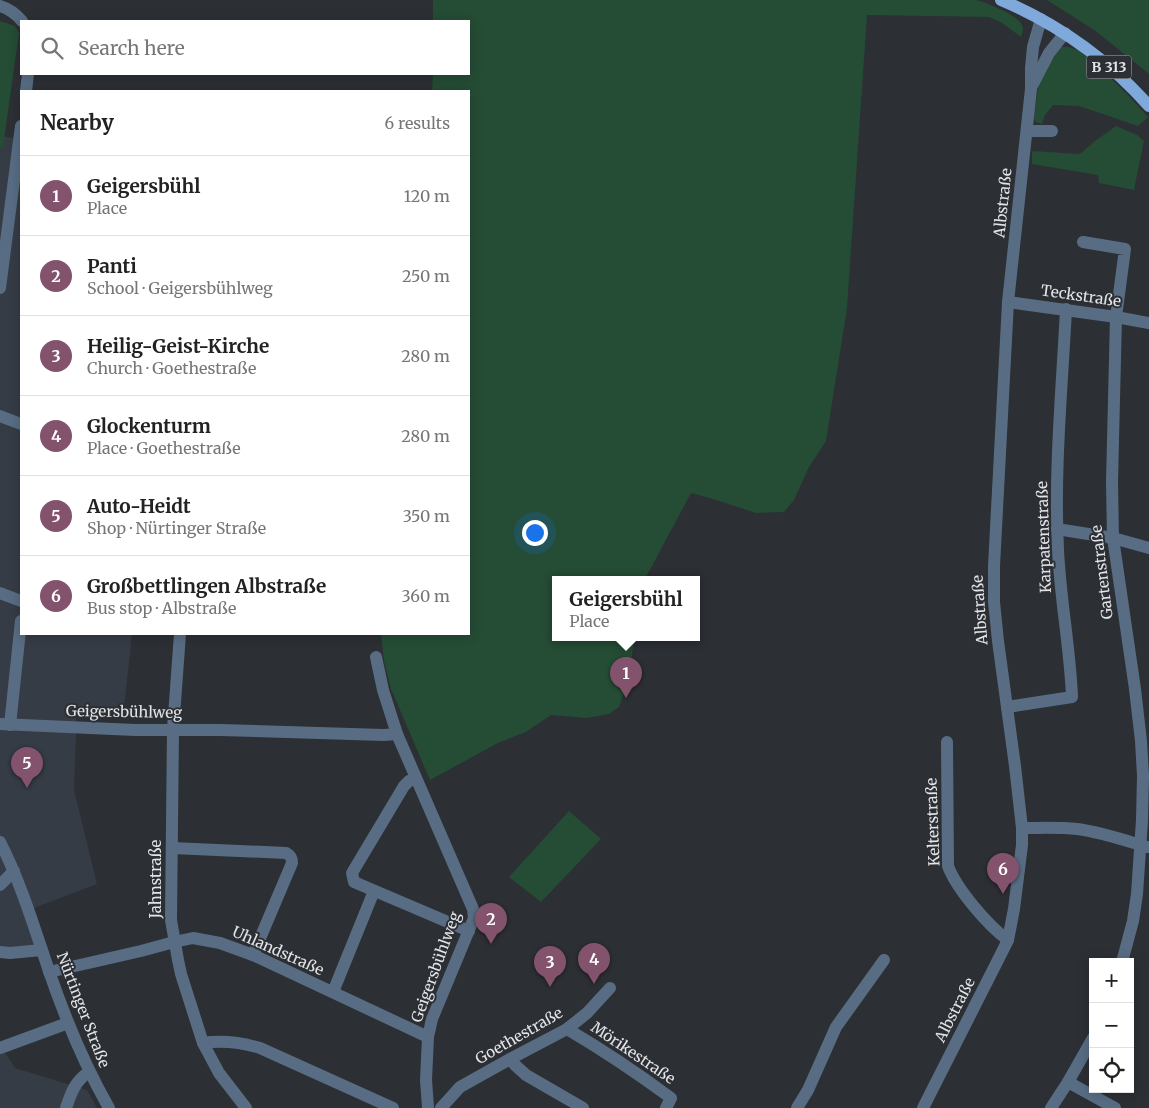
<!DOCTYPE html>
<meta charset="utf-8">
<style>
body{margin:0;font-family:Merriweather,serif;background:#f6f6f6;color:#222}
.controls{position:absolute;right:15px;bottom:15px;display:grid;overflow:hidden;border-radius:0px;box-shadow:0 2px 12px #0003}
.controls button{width:45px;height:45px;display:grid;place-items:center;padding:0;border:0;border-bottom:1px solid #e0e0e0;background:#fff;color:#222;font:25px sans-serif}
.you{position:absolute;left:534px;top:532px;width:18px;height:18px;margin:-12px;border:4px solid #fff;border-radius:50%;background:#1a73e8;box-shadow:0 0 0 8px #1a73e833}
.badge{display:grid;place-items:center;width:32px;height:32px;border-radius:50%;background:#83536d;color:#fff;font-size:16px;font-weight:700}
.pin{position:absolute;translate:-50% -41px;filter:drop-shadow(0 1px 2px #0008)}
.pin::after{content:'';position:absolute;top:26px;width:18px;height:15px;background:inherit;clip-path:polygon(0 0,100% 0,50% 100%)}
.popup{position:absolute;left:552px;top:576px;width:148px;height:65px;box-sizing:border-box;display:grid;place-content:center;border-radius:0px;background:#fff;filter:drop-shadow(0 1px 4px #0005);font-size:16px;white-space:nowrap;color:#767676}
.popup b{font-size:19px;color:#222}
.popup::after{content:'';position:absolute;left:50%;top:100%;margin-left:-10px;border:10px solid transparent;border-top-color:#fff}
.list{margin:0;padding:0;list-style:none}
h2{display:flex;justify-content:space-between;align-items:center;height:65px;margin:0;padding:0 20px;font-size:21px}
h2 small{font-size:16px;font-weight:400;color:#767676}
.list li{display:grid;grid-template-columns:32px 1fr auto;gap:15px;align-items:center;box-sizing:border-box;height:80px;padding:0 20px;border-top:1px solid #e0e0e0}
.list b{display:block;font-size:19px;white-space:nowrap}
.list p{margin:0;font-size:16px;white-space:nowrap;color:#767676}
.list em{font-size:16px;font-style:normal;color:#767676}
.icon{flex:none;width:28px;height:28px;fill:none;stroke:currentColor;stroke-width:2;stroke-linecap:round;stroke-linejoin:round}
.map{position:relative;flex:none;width:1149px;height:1108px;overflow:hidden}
.search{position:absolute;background:#fff;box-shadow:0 2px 12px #0003;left:20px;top:20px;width:450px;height:55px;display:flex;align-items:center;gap:12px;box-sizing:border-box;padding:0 18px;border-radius:0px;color:#767676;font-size:19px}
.panel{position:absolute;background:#fff;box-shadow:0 2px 12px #0003;left:20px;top:90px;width:450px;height:545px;border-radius:0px}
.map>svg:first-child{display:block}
</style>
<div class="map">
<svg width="1149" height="1108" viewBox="0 0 1149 1108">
<rect width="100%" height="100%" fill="#2c2f34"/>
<!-- built -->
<g fill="#353c45">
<path d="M0,136l21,3v495h111l-9,83 -47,-3v20l-2,56 23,94 -63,24 14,44 -48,3z"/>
<path d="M0,1044l15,24 72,22 10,18h-97z"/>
</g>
<!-- green -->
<g fill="#254c35">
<path d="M433,0h544c11,4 40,14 45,25 2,4 0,8 -1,12l-19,-14 -13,-6 -122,-2 -20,293 -21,133 -17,26 -15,33 -10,12 -28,1 -43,-14 -22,-6 -46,86h-89v58h78l-3,27 -5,23 -7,20 -10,7 -22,4 -36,-3 -25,17 -28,11 -68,37 -39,-91 -7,-28 -3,-27h88v-543h-37l1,-17h36v-53h-36z"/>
<path d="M1047,0h102v74l-52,-42z"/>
<path d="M0,21l15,5 4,7 -16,114h-3z"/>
<path d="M1061,47h7l10,3 17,13 34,33 19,21 -10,9 -59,-20 -26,-1 -8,10 -3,9 -6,-2 -2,-3 4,-32 8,-23z"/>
<path d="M1116,126l21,9 7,6 -10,49 -35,-7 -1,-8 -66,-11v-13l48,3 15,-13z"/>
<path d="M569,811l32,28 -60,63 -32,-25z"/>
</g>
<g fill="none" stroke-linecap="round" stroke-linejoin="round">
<!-- minor -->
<g stroke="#586d84" stroke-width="12">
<path d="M0,6c10,3 16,8 22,15"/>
<path d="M1033,84l16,-31 16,-20"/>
<path d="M26,91l2,-17"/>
<path d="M1027,131h25"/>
<path d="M1083,242l42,7 -9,68 -4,165 1,56 22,151 6,52 2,35 -1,44 -5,74 -4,27 -11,41"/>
<path d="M0,288l21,-162"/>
<path d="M1008,302l108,15 33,6"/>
<path d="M0,416l21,8"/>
<path d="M1057,529l56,9 36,10"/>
<path d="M0,593l21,8"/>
<path d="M180,634l-7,95 -2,191 7,40 3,14 22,69 16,30 27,35"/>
<path d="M376,657l7,33 14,44 76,175 1,9 -42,101 -4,18 -2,43 2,27"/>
<path d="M1007,707l65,-10c-2,-50 -12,-99 -14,-148 -4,-80 4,-160 8,-240"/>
<path d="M0,724l135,6h85l164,5 13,-1"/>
<path d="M10,725l11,-104"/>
<path d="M947,742l1,124c8,22 40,60 60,74"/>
<path d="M416,778l-7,3 -5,5 -52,87 2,9 115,49"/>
<path d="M1022,828c18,0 37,-1 55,1 24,3 47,11 70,18"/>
<path d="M0,842c21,41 34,85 49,129 16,47 35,93 60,137"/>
<path d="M172,848l114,5c5,3 6,5 6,10l-39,92"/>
<path d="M0,885l14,-14"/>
<path d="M0,952l10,1 32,-3"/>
<path d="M49,972l92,-21 33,-9 19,-4 27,5 33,12 175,82"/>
<path d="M333,992l41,-101"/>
<path d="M567,1029c36,21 70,44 104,69l-5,10"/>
<path d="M203,1043c20,-3 37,-1 57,5l133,60"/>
<path d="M0,1048l68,-25"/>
<path d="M510,1059l5,6 11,10 57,33"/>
<path d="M1068,1082l47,26"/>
<path d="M66,1108c5,-15 9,-27 23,-36"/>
<path d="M441,1108l19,-21 50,-28 57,-30 20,-16 23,-25"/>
<path d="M797,1108l11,-18 28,-63 48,-67"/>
<path d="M923,1108l77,-152 8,-16 6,-31 8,-64v-17l-7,-62 -17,-125 -4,-39v-36l14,-264 23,-213v-21l2,-21 8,-28"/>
<path d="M1051,1108l17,-26 25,-44"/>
</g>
<!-- major -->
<path stroke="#7fa9da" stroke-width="12" d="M1001,0c57,24 107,60 148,106"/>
</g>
<g text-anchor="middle" stroke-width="4" stroke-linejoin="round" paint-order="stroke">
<!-- shield labels -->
<rect fill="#2c2f34" stroke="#abaeb1" stroke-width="1" x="1086.5" y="55.5" width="45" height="23" rx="4"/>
<g font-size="14" font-weight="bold" fill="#e2e4e7">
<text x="1109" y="72">B 313</text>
</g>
<!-- street labels -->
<g font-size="15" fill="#e2e4e7" stroke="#2c2f34">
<text transform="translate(1003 203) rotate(-84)" y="5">Albstraße</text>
<text transform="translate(1081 296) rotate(8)" y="5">Teckstraße</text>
<text transform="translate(1044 537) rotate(-92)" y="5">Karpatenstraße</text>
<text transform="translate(1102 572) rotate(-97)" y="5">Gartenstraße</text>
<text transform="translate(980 610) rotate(-94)" y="5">Albstraße</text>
<text transform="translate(124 712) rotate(1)" y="5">Geigersbühlweg</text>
<text transform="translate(933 822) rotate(-92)" y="5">Kelterstraße</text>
<text transform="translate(156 879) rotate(-90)" y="5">Jahnstraße</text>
<text transform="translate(278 951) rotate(24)" y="5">Uhlandstraße</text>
<text transform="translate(436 967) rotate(-70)" y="5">Geigersbühlweg</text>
<text transform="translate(83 1010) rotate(69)" y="5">Nürtinger Straße</text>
<text transform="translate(955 1010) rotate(-63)" y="5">Albstraße</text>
<text transform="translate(519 1036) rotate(-30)" y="5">Goethestraße</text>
<text transform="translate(633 1053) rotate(34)" y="5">Mörikestraße</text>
</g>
</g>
</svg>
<div class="controls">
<button>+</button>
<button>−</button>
<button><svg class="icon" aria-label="locate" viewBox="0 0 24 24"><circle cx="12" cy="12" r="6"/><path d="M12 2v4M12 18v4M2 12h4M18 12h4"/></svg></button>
</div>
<div class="you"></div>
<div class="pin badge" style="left:626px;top:698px">1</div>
<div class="popup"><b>Geigersbühl</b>Place</div>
<div class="pin badge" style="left:491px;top:944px">2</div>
<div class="pin badge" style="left:550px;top:987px">3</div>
<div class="pin badge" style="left:594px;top:984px">4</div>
<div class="pin badge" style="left:27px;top:788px">5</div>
<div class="pin badge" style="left:1003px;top:894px">6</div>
<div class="search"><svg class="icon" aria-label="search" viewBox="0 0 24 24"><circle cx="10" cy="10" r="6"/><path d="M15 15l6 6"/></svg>Search here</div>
<section class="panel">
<h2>Nearby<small>6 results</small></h2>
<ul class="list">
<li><span class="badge">1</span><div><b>Geigersbühl</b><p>Place</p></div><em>120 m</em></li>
<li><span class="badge">2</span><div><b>Panti</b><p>School · Geigersbühlweg</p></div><em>250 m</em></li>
<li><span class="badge">3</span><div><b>Heilig-Geist-Kirche</b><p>Church · Goethestraße</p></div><em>280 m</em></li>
<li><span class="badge">4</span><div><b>Glockenturm</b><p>Place · Goethestraße</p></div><em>280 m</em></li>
<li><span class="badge">5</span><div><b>Auto-Heidt</b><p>Shop · Nürtinger Straße</p></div><em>350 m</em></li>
<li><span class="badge">6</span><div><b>Großbettlingen Albstraße</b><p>Bus stop · Albstraße</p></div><em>360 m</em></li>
</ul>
</section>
</div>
